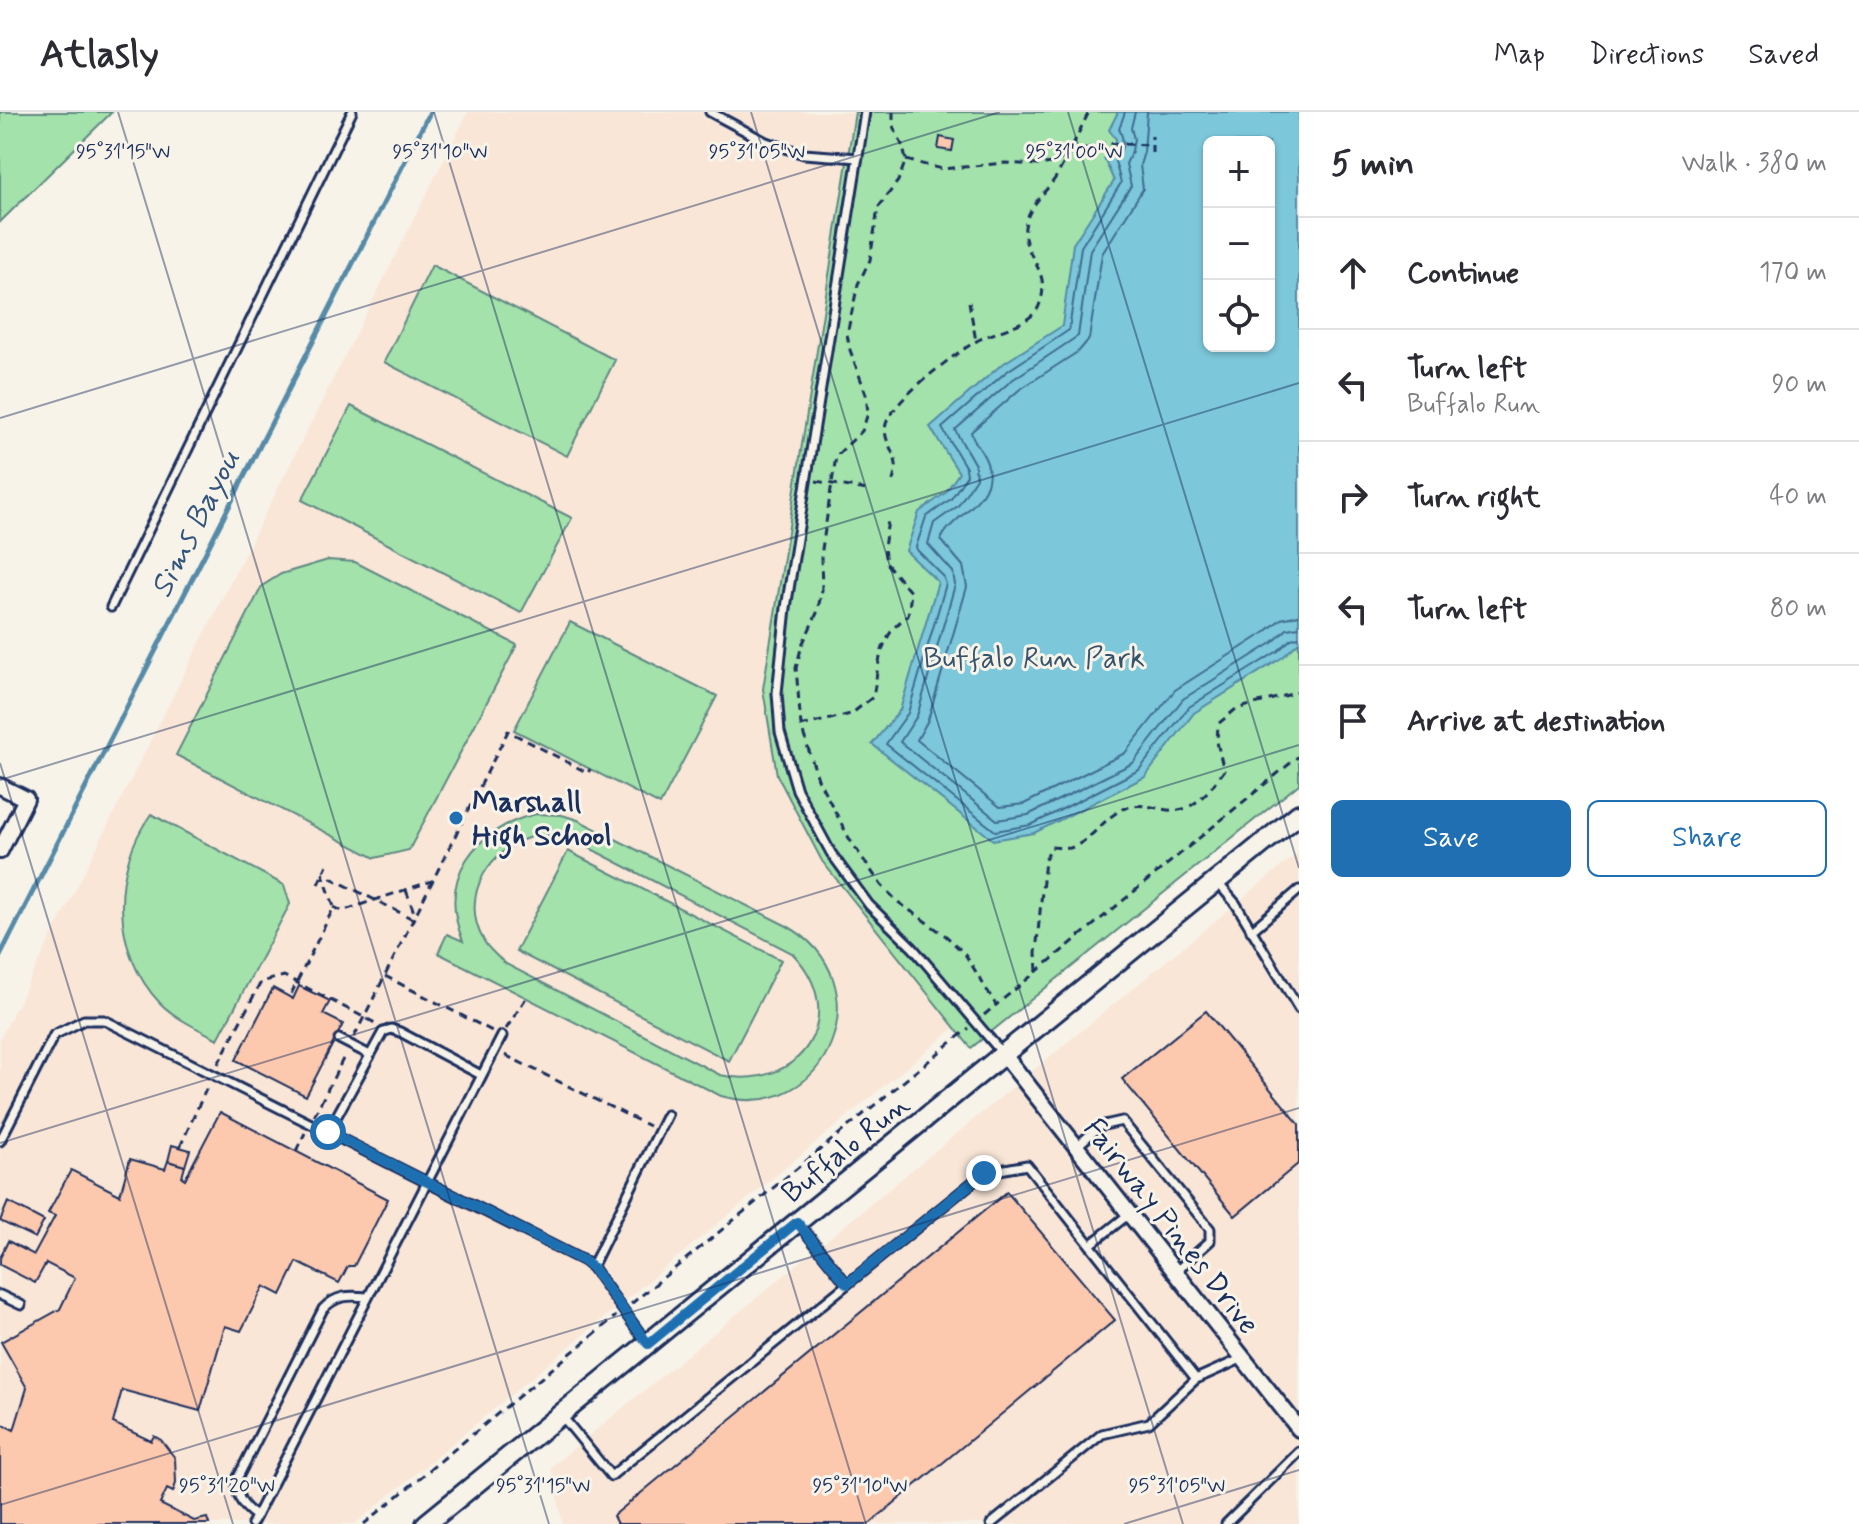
<!DOCTYPE html>
<meta charset="utf-8">
<style>
body{margin:0;font-family:Mynerve,sans-serif;background:#f7f7f7;color:#2b2b33}
.controls{position:absolute;right:24px;top:24px;display:grid;overflow:hidden;border-radius:12px;box-shadow:0 2px 6px #0004}
.controls button{width:72px;height:72px;display:grid;place-items:center;padding:0;border:0;border-bottom:2px solid #e1e1e2;background:#fff;color:#2b2b33;font:40px sans-serif}
.stop{position:absolute;width:24px;height:24px;margin:-18px;border:6px solid #1f6fb2;border-radius:50%;background:#fff}
.stop.end{background:#1f6fb2;border-color:#fff;box-shadow:0 2px 8px #0008}
.list{margin:0;padding:0;list-style:none}
h2{display:flex;justify-content:space-between;align-items:center;height:104px;margin:0;padding:0 32px;font-size:34px}
h2 small{font-size:26px;font-weight:400;color:#7c7c81}
.list li{display:grid;grid-template-columns:52px 1fr auto;gap:24px;align-items:center;box-sizing:border-box;height:112px;padding:0 32px;border-top:2px solid #e1e1e2}
.list b{display:block;font-size:30px;white-space:nowrap}
.list p{margin:0;font-size:26px;white-space:nowrap;color:#7c7c81}
.list em{font-size:26px;font-style:normal;color:#7c7c81}
.actions{display:flex;gap:16px;padding:24px 32px}
.actions a{flex:1;padding:18px 0;border:2px solid #1f6fb2;border-radius:12px;text-align:center;font-size:28px;color:#1f6fb2}
.actions .main{background:#1f6fb2;color:#fff}
.icon{flex:none;width:44px;height:44px;fill:none;stroke:currentColor;stroke-width:2;stroke-linecap:round;stroke-linejoin:round}
.map{position:relative;flex:none;width:1299px;height:1412px;overflow:hidden}
header{display:flex;align-items:center;gap:48px;box-sizing:border-box;height:112px;padding:0 40px;background:#fff;border-bottom:2px solid #e1e1e2}
header strong{font-size:38px}
nav{display:flex;gap:44px;margin-inline-start:auto;font-size:28px}
main{display:flex}
aside{flex:1;background:#fff}
.map>svg:first-child{display:block}
</style>
<header>
<strong>Atlasly</strong>
<nav><a>Map</a><a>Directions</a><a>Saved</a></nav>
</header>
<main>
<div class="map">
<svg width="1299" height="1412" viewBox="0 0 1299 1412">
<rect width="100%" height="100%" fill="#f7f3e8"/>
<filter id="ink" filterUnits="userSpaceOnUse"><feTurbulence type="fractalNoise" baseFrequency=".0125" numOctaves="2"/><feDisplacementMap in="SourceGraphic" scale="16" xChannelSelector="R" yChannelSelector="G"/><feConvolveMatrix kernelMatrix="1 2 1 2 8 2 1 2 1" color-interpolation-filters="sRGB"/></filter>
<g filter="url(#ink)">
<!-- built -->
<g fill="#f9e6d7">
<path d="M468,0h387l-92,577 14,86 45,85 132,168 -599,496h-355v-485z"/>
<path d="M1299,740v672h-736l-12,-57z"/>
</g>
<!-- green -->
<g fill="#a3e2aa" stroke="#5f8884" stroke-width="2" fill-rule="evenodd">
<path d="M0,0h112l-112,110z"/>
<path d="M855,0h444v672l-328,264 -149,-187 -45,-86 -14,-86zM1209,30h60v204h-60z"/>
<path d="M432,153l183,95 -48,96 -183,-94z"/>
<path d="M351,294l221,112 -51,95 -219,-113z"/>
<path d="M328,448l27,2 162,83 -108,205 -34,8 -199,-103 86,-169 19,-12z"/>
<path d="M570,510l147,74 -57,109 -146,-75z"/>
<path d="M151,702l133,71 6,19 -72,135c-20,-10 -42,-20 -58,-36 -49,-51 -49,-134 -9,-189z"/>
<path d="M536,702l26,1 16,5 209,106c98,54 42,200 -66,170l-283,-143 9,-19 16,7c-26,-63 11,-112 73,-127zM539,723h14l23,6 216,112c60,61 9,140 -72,122l-214,-111c-8,-7 -17,-14 -22,-23 -27,-46 8,-97 55,-106z"/>
<path d="M568,739l213,109 -52,101 -213,-110z"/>
</g>
<!-- water -->
<path fill="#7bc7da" stroke="#558aa8" stroke-width="2" fill-rule="evenodd" d="M1118,0h181v530l-16,15 -89,56 -49,64 -111,56 -41,7 -121,-96 28,-34 38,-128 -32,-31 13,-39 26,-19 14,-20 -29,-46 71,-62 61,-39 11,-82 41,-63 -10,-23 11,-9 1,-10 -7,-9zM1209,30h60v204h-60z"/>
<g fill="none" stroke-linecap="round" stroke-linejoin="round">
<!-- shore -->
<g stroke="#416c90" stroke-width="2">
<path d="M1125,0l-6,17c7,13 3,21 -4,32l6,22 -40,64 -12,83 -63,42 -64,56 24,40 1,7 -16,24 -25,18 -10,30 1,3 26,26 3,8 -38,129 -22,31 109,87 36,-6 108,-55 50,-63 89,-56 13,-12 8,-2"/>
<path d="M1135,0l-4,16 3,11 -2,12 -6,13 5,22 -41,64 -12,86 -66,44 -57,50 20,35 1,13 -18,28 -24,17 -6,21 25,28 2,13 -38,131 -17,26 97,78 31,-5 105,-52 50,-64 89,-56 15,-14 12,-2"/>
<path d="M1147,0l-3,40 -4,13 3,24 -41,65 -13,85 -10,12 -60,39 -48,42c3,12 15,22 17,35 7,35 -39,50 -47,73l22,26 4,21 -39,133 -11,20 83,67 24,-3 101,-51 50,-63 89,-57 17,-14 18,-4"/>
</g>
<!-- stream -->
<path stroke="#558aa8" stroke-width="5" d="M0,844l430,-844"/>
</g>
<!-- building -->
<g fill="#fdc9ae" stroke="#1b2f5e" stroke-width="2">
<path d="M940,25l14,3 -2,11 -14,-2z"/>
<path d="M299,874l31,15 -7,13 20,10 -37,72 -70,-36 37,-72 20,11z"/>
<path d="M1206,899l93,113v39l-64,53 -113,-137z"/>
<path d="M220,1000l168,87 -34,67h-6l-9,17 -42,-21 -16,33 -17,-9 -23,45 -16,-5 -25,85 -78,-21 -9,33 38,18 3,-5 7,4 14,18 1,25 -3,9 -6,-3 -7,15 34,17 13,-3 2,6h-209v-101l14,7 13,-42 -26,-46 59,-33 15,-31 -29,-15 -11,20 -35,-18v-7l8,-17 26,14 21,-39 -7,-3 23,-43 49,25 10,-36 35,10 3,-8 17,5 -3,11 3,2z"/>
<path d="M172,1033l18,5 -5,16 -17,-5z"/>
<path d="M1007,1080l108,128 -246,204h-252l-4,-8z"/>
<path d="M8,1090l36,19 -9,17 -35,-17z"/>
</g>
<g fill="none" stroke-linecap="round" stroke-linejoin="round">
<!-- service casing -->
<g stroke="#1b2f5e" stroke-width="13">
<g id="service">
<path d="M710,0l56,30 38,12 54,4"/>
<path d="M865,0l-79,496 -9,85 3,39 17,58 34,63 38,52 44,43 89,105"/>
<path d="M111,495l241,-495"/>
<path d="M1218,771l18,21 63,105"/>
<path d="M1251,819l48,-41"/>
<path d="M339,927l31,16"/>
<path d="M328,1020l55,-100 8,-3 9,3 81,43"/>
<path d="M0,1029l54,-106 30,-15h20l480,241 8,6 55,76"/>
<path d="M1076,1035l24,-21 22,-5 88,108v12l-35,31"/>
<path d="M799,1112l48,60"/>
<path d="M1090,1133l39,-31"/>
<path d="M592,1155l75,-152"/>
<path d="M0,1183l21,10"/>
<path d="M1196,1267l47,-21"/>
<path d="M562,1304l49,60 373,-303 43,-8 169,214 -47,44 -47,11 -111,90"/>
<path d="M256,1404c-14,-10 -20,-19 -19,-37l86,-170c13,-14 26,-14 44,-12"/>
<path d="M252,1412l250,-488"/>
<path d="M1226,1412l73,-72"/>
</g>
</g>
<!-- minor casing -->
<g stroke="#1b2f5e" stroke-width="20">
<g id="minor">
<path d="M0,674l26,13 -26,52"/>
<path d="M1004,943l295,374"/>
</g>
</g>
<!-- tertiary casing -->
<g stroke="#1b2f5e" stroke-width="24">
<path id="tertiary" d="M426,1412l873,-710"/>
</g>
<!-- path -->
<g stroke="#1b2f5e" stroke-width="3" stroke-dasharray="8 6" stroke-linecap="butt">
<path d="M893,0v14l10,21 3,13 -8,21 -20,27 -8,52 -12,24 -11,50 3,16 16,44 2,19 -6,18 -26,25 -15,100 1,34 -5,23 -15,32 -6,23 5,58 17,53 32,61 31,45 17,17 48,34 19,18 31,51 303,-249"/>
<path d="M1152,41v-17"/>
<path d="M906,48l36,9 63,-6 33,2 14,-2 48,-20 52,2"/>
<path d="M969,190l7,39"/>
<path d="M816,369l51,9"/>
<path d="M893,369c1,-5 4,-12 3,-17 -2,-14 -14,-25 -10,-40 6,-23 68,-70 89,-82 16,-10 55,-17 63,-34 18,-40 -21,-52 -12,-86 4,-17 20,-30 30,-45 12,-20 22,-44 33,-65"/>
<path d="M801,614l50,-12 22,-17c6,-31 5,-62 35,-81l3,-23 -25,-30 -2,-15 4,-28"/>
<path d="M318,772l9,-19"/>
<path d="M406,778l9,25"/>
<path d="M334,795l8,4 90,-30"/>
<path d="M1037,859l-1,-18 9,-93 6,-13c5,0 14,2 19,1 24,-7 37,-38 63,-42 16,-3 34,8 50,3 16,-4 32,-26 41,-38l-7,-29 1,-18 18,-15 63,-17"/>
<path d="M385,864l107,55"/>
<path d="M291,882l43,-87 -11,-33 90,45"/>
<path d="M984,903l12,-10"/>
<path d="M506,917l20,-31"/>
<path d="M354,925l154,-306 80,42 2,-4"/>
<path d="M505,943l144,71"/>
<path d="M218,952l43,-82 23,-6 93,48"/>
<path d="M314,1004l31,-61"/>
<path d="M180,1035l28,-62"/>
<path d="M296,1039l9,-18"/>
<path d="M631,1192l338,-276"/>
<path d="M364,1412l252,-208"/>
</g>
<!-- service -->
<use href="#service" stroke="#f7f3e8" stroke-width="7"/>
<!-- minor -->
<use href="#minor" stroke="#f7f3e8" stroke-width="14"/>
<!-- tertiary -->
<use href="#tertiary" stroke="#f7f3e8" stroke-width="18"/>
</g>
</g>
<g fill="none" stroke-linecap="round" stroke-linejoin="round" filter="url(#ink)">
<!-- route -->
<path stroke="#1f6fb2" stroke-width="10" d="M328,1020l256,129 8,6 56,77 149,-122 50,62 137,-111"/>
</g>
<!-- ticks -->
<path fill="none" stroke="#1b2f5e" stroke-width="2" stroke-opacity="0.45" d="M118,0l431,1412M434,0l432,1412M751,0l432,1412M1068,0l231,756M0,306l1000,-306M0,651l233,761M0,668l1299,-397M0,1031l1299,-398M0,1393l1299,-397M1124,1412l175,-54"/>
<!-- markers -->
<circle fill="#1f6fb2" stroke="#f7f3e8" stroke-width="3" cx="456" cy="706" r="8"/>
<g text-anchor="middle" stroke-width="6" stroke-linejoin="round" paint-order="stroke">
<!-- park labels -->
<g font-size="30" fill="#36536d" stroke="#f7f3e8">
<text x="1034" y="555">Buffalo Run Park</text>
</g>
<!-- poi labels -->
<g font-size="30" font-weight="bold" fill="#1b2f5e" stroke="#f7f3e8" text-anchor="start">
<text x="472" y="699">Marshall<tspan x="472" dy="34">High School</tspan></text>
</g>
<!-- street labels -->
<g font-size="30" fill="#1b2f5e" stroke="#f7f3e8">
<text transform="translate(845 1036) rotate(-39)" y="10">Buffalo Run</text>
<text transform="translate(1172 1114) rotate(52)" y="10">Fairway Pines Drive</text>
</g>
<!-- water labels -->
<g font-size="32" font-style="italic" fill="#33557d" stroke="#f7f3e8">
<text transform="translate(194 411) rotate(-63)" y="11">Sims Bayou</text>
</g>
</g>
<g font-size="20" text-anchor="middle" fill="#1b2f5e" stroke="#f7f3e8" stroke-width="6" stroke-linejoin="round" paint-order="stroke">
<text x="1074" y="46">95°31'00"W</text>
<text x="123" y="46">95°31'15"W</text>
<text x="440" y="46">95°31'10"W</text>
<text x="757" y="46">95°31'05"W</text>
<text x="227" y="1380">95°31'20"W</text>
<text x="543" y="1380">95°31'15"W</text>
<text x="860" y="1380">95°31'10"W</text>
<text x="1177" y="1380">95°31'05"W</text>
</g>
</svg>
<div class="controls">
<button>+</button>
<button>−</button>
<button><svg class="icon" aria-label="locate" viewBox="0 0 24 24"><circle cx="12" cy="12" r="6"/><path d="M12 2v4M12 18v4M2 12h4M18 12h4"/></svg></button>
</div>
<div class="stop" style="left:328px;top:1020px"></div>
<div class="stop end" style="left:984px;top:1061px"></div>
</div>
<aside>
<h2>5 min<small>Walk · 380 m</small></h2>
<ul class="list">
<li><svg class="icon" aria-label="ahead" viewBox="0 0 24 24"><path d="M12 20V5M6 11l6-6 6 6"/></svg><div><b>Continue</b></div><em>170 m</em></li>
<li><svg class="icon" aria-label="left" viewBox="0 0 24 24"><path d="M17 20v-9H6M10 6l-5 5 5 5"/></svg><div><b>Turn left</b><p>Buffalo Run</p></div><em>90 m</em></li>
<li><svg class="icon" aria-label="right" viewBox="0 0 24 24"><path d="M7 20v-9h11M14 6l5 5-5 5"/></svg><div><b>Turn right</b></div><em>40 m</em></li>
<li><svg class="icon" aria-label="left" viewBox="0 0 24 24"><path d="M17 20v-9H6M10 6l-5 5 5 5"/></svg><div><b>Turn left</b></div><em>80 m</em></li>
<li><svg class="icon" aria-label="arrive" viewBox="0 0 24 24"><path d="M6 21V4h12l-3 4 3 4H6"/></svg><div><b>Arrive at destination</b></div></li>
</ul>
<div class="actions"><a class="main">Save</a><a>Share</a></div>
</aside>
</main>
